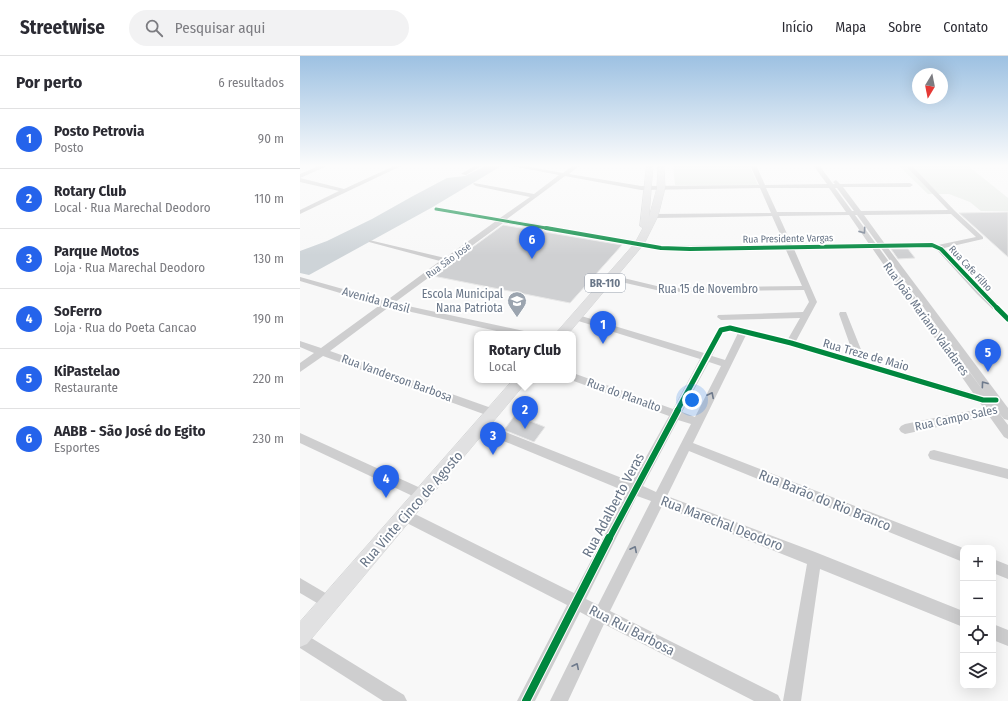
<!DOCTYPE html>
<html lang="pt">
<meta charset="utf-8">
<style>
body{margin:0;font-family:"Fira Sans Condensed",sans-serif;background:#f2f2f3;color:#2b2b33}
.controls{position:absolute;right:12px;bottom:12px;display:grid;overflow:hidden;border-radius:8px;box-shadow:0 4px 16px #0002}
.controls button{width:36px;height:36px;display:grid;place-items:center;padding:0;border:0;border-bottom:1px solid #e1e1e2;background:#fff;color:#2b2b33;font:20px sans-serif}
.compass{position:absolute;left:612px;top:12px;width:36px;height:36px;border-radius:50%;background:#fff;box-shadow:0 4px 16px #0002;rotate:190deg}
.you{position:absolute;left:392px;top:344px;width:14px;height:14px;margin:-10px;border:3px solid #fff;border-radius:50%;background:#1a73e8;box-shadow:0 0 0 6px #1a73e833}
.badge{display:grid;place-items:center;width:26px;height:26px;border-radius:50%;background:#2563eb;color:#fff;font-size:13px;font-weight:700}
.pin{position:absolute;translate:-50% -33px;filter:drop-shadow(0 1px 2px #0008)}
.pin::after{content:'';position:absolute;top:21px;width:14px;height:12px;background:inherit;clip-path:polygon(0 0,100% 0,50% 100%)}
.popup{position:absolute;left:174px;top:275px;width:102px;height:52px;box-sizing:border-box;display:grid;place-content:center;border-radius:8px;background:#fff;filter:drop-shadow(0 1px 3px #0005);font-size:13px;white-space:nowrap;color:#7c7c81}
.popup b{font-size:15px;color:#2b2b33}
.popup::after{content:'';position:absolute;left:50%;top:100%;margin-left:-8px;border:8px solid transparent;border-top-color:#fff}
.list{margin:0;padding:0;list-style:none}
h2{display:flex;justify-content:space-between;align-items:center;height:52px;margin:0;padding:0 16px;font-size:17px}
h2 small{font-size:13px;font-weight:400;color:#7c7c81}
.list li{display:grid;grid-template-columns:26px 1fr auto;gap:12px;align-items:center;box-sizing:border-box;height:60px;padding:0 16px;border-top:1px solid #e1e1e2}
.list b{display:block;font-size:15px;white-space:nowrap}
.list p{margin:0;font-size:13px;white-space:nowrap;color:#7c7c81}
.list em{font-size:13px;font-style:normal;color:#7c7c81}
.icon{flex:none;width:22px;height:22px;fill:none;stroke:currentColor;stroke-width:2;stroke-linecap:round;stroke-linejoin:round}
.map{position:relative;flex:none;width:708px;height:645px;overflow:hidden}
header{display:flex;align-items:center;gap:24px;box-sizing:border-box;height:56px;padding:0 20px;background:#fff;border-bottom:1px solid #e1e1e2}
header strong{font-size:19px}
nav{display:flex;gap:22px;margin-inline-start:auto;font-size:14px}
.search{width:280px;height:36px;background:#f2f2f3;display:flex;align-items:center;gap:10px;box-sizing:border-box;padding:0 14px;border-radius:22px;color:#7c7c81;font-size:15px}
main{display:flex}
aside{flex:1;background:#fff}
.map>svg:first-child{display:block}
</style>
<header>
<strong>Streetwise</strong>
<div class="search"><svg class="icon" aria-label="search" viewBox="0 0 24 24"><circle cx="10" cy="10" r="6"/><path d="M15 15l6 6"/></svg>Pesquisar aqui</div>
<nav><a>Início</a><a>Mapa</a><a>Sobre</a><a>Contato</a></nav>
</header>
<main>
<aside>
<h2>Por perto<small>6 resultados</small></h2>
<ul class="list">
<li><span class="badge">1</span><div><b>Posto Petrovia</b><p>Posto</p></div><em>90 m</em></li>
<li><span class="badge">2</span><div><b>Rotary Club</b><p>Local · Rua Marechal Deodoro</p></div><em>110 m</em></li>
<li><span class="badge">3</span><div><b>Parque Motos</b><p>Loja · Rua Marechal Deodoro</p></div><em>130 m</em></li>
<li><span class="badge">4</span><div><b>SoFerro</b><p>Loja · Rua do Poeta Cancao</p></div><em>190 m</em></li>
<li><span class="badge">5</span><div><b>KiPastelao</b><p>Restaurante</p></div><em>220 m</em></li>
<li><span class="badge">6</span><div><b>AABB - São José do Egito</b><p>Esportes</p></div><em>230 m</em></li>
</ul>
</aside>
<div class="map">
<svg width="708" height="645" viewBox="0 0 708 645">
<rect width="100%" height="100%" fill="#f8f8f8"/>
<!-- green -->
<g fill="#e6eae6">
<path d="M373,109h76l9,20h-83z"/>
<path d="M598,109h69l41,33v13h-27l-11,-9 -21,-8h-21z"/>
</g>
<!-- water -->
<path fill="#ced4d8" d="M187,109h16l-72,43 -122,67 -9,-2v-22l27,-10 45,-22 41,-23 34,-18 18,-2z"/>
<!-- building -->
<g fill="#cfd0d2" stroke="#e8e8e8">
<path d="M708,156v45l-49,-44z"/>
<path d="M203,169l119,20 -52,58 -137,-27z"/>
<path d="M591,193h17l7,9 -17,1z"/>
<path d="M215,359l30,12 -11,15 -30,-12z"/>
</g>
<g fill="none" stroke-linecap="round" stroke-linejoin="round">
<!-- major casing -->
<g stroke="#d5d6d7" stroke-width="1">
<g id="major">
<path d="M347,109h6l-4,52 8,-29 1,-23h6l1,23 -7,28 -14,28 -76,90h-13l80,-91 8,-15 -3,-2z"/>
<path d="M213,324h15l-221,264 -7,3v-25z"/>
</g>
</g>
<!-- minor -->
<g fill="#cececf" fill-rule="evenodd">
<path d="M21,109h8l-29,13v-4z"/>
<path d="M96,109h7l-103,49v-4l39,-19 -39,-9v-4l44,11z"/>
<path d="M176,109h7l-17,10 -5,-1z"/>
<path d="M207,109h12l44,8 11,-8h6l-11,9 72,12 118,-1 -9,-20h6l9,20 62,-1 -14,-19h6l14,19h2l-2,-2 3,-2 4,4 70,-1 3,2 -3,2h-67l18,24 87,-1 -43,-45h6l44,46 28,26v2l-39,9 39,42 25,24v8l-3,-1 -28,-27 -39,-43 -7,-4 -43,1 120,160v12l-4,-1 -5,-6 9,12v14l-4,-2 -15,-21 -84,18 -4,-2 -2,-3 2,-3 4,-2 79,-16 -4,-5 -190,-57 -44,-11 -53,108 270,105v14l-274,-111 -22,45 148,56 148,59v16l-143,-58 -19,132h-18l24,-137 -145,-58 -52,105 168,84 3,6h-27l-150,-77 -36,77h-18l41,-83 -11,-6 -45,89h-18l50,-96 -166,-85 -2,-4 2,-4 5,-2 5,2 163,81 53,-101 -150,-62 -2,-3 2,-3 4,-2 4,2 147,58 37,-66 -98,-36h2v-7l100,36 27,-50 -128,-40 -1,-2 1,-2h6l126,38 14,-25 12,-3 58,14 12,-21 -79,2 -4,-3 1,-2 85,-3 6,-10 -5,-12 -139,2 -57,-13 -1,-2 4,-2 54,13 137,-2 -16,-36h-125l-158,-27 -109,80 130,28 5,3h-19l-121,-27 -59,44 167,59 1,3 -1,3 -4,1 -4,-1 -166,-60 -23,16v-9l14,-10 -14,-6v-6l21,7 59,-43 -80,-24v-4l86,24 54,-40 -71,-19v-2l76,18 51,-37 -60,-10 -2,-1v-2l66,10 30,-21 -54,-11 -3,-2 1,-1 60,11 25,-19zM265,120l76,14 119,-2 11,25 -117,1 -3,2 3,2 118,-2 13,29 -124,1 -154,-27zM466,132h63l17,24h-69zM535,132h2l17,23h-2zM651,158l25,23 -38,8 -6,-2 -47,1 -21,-29zM549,159l20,29 -77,1 -13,-29zM555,159h2l21,29h-2zM572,192l101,145 -107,-31 -20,-50h-6l-1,2 16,45 -59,-18 21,-39 -23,-53zM579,192h2l106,148zM430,275l8,2 -13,27 -13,-4 12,-24zM409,306l12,4 -26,51 -13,-5zM378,364l13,4 -35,68 -13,-6zM337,440l14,5 -53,104 -12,-6z"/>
<path d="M0,377l127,58 2,4 -2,4 -4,2 -4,-2 -119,-56z"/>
<path d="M634,394l74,19v10l-78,-20 -2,-4 2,-4z"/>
<path d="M693,503l15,6v14l-15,-6z"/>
<path d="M0,522l34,20 2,5 -2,5 -5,2 -29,-17z"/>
<path d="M693,568l15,6v16l-15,-6z"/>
<path d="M0,575l104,64 3,6h-24l-83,-53z"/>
</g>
<!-- major -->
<use href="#major" fill="#e1e1e2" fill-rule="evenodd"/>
<!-- cycleway-far4 casing -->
<g stroke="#fff" stroke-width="4.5">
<path id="cycleway-far4" d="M136,153l116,20"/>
</g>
<!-- cycleway-far3 casing -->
<g stroke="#fff" stroke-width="6">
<path id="cycleway-far3" d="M246,172l115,20 29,1 242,-4 9,4 57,60"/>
</g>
<!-- cycleway-far2 casing -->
<g stroke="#fff" stroke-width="8">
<g id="cycleway-far2">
<path d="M697,252l11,11"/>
<path d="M377,355l44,-81 9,-2 61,15 192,57h13"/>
</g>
</g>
<!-- cycleway-far1 casing -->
<g stroke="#fff" stroke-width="8">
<path id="cycleway-far1" d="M309,483l69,-129"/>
</g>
<!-- cycleway casing -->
<g stroke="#fff" stroke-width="10">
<path id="cycleway" d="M226,645l83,-163"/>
</g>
<!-- cycleway-far4 -->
<use href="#cycleway-far4" stroke="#00873e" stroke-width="3"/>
<!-- cycleway-far3 -->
<use href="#cycleway-far3" stroke="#00873e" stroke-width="4"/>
<!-- cycleway-far2 -->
<use href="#cycleway-far2" stroke="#00873e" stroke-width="5"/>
<!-- cycleway-far1 -->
<use href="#cycleway-far1" stroke="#00873e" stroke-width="6"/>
<!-- cycleway -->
<use href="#cycleway" stroke="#00873e" stroke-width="8"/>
</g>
<!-- one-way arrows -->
<defs><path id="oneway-chevron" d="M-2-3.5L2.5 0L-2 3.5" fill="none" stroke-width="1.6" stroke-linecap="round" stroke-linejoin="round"/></defs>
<g stroke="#6e7a8c">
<use href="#oneway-chevron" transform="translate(563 175) rotate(55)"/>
<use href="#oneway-chevron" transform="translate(684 328) rotate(-126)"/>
<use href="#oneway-chevron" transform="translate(411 339) rotate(-63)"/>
<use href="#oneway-chevron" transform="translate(334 493) rotate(-63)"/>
<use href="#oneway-chevron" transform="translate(276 610) rotate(-64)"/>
</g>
<!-- sky -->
<linearGradient id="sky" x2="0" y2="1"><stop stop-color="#9dc1e2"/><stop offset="0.55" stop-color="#fcfcfc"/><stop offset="1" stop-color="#fcfcfc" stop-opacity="0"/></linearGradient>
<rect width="708" height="199" fill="url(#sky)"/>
<!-- icons -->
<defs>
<g id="school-pin" transform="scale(1)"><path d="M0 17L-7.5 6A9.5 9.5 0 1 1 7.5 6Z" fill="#9ba4af" stroke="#fff"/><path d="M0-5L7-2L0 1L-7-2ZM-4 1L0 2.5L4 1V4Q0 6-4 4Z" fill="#fff"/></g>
</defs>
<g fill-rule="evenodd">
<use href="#school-pin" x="217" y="245"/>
</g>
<g text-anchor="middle" stroke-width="4" stroke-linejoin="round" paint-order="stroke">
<!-- far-street labels -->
<g font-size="10" fill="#697688" stroke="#fff">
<text transform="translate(488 182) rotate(-1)" y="4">Rua Presidente Vargas</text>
<text transform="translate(148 204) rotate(-36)" y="4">Rua São José</text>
<text transform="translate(671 212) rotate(47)" y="4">Rua Cafe Filho</text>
</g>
<!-- shield labels -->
<rect fill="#fff" stroke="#969fac" stroke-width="1" x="285" y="218" width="40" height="18" rx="3"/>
<g font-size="11" font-weight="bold" fill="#697688">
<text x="305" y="231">BR-110</text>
</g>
<!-- street labels -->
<g font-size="12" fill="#697688" stroke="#fff">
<text x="408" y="237">Rua 15 de Novembro</text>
<text transform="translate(76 244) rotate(15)" y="4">Avenida Brasil</text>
<text transform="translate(626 263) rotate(54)" y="4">Rua João Mariano Valadares</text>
<text transform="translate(566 299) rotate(16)" y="4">Rua Treze de Maio</text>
<text transform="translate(97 322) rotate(20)" y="4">Rua Vanderson Barbosa</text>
<text transform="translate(324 339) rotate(20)" y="4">Rua do Planalto</text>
<text transform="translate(656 362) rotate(-12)" y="4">Rua Campo Sales</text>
</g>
<!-- poi labels -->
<g font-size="12" fill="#697688" stroke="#fff" text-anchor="end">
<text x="203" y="242">Escola Municipal<tspan x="203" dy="14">Nana Patriota</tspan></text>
</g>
<!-- near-street labels -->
<g font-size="14" fill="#697688" stroke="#fff">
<text transform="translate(525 444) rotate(22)" y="5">Rua Barão do Rio Branco</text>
<text transform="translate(313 449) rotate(-62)" y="5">Rua Adalberto Veras</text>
<text transform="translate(111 453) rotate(-49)" y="5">Rua Vinte Cinco de Agosto</text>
<text transform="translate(422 467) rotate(21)" y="5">Rua Marechal Deodoro</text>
<text transform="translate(332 574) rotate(27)" y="5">Rua Rui Barbosa</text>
</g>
</g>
</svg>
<div class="controls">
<button>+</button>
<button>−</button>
<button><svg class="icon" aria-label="locate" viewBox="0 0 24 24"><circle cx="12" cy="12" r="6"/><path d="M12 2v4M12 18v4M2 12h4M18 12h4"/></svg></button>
<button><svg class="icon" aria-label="layers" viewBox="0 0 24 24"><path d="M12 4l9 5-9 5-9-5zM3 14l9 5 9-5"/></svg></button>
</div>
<svg class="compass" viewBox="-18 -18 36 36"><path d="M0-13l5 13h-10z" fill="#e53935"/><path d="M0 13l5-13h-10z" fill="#7c7c81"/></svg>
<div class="you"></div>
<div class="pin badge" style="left:303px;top:288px">1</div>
<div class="pin badge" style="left:225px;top:373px">2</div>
<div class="popup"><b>Rotary Club</b>Local</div>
<div class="pin badge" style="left:193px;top:399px">3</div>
<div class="pin badge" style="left:86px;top:442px">4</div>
<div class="pin badge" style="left:688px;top:316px">5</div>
<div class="pin badge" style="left:232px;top:203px">6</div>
</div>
</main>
